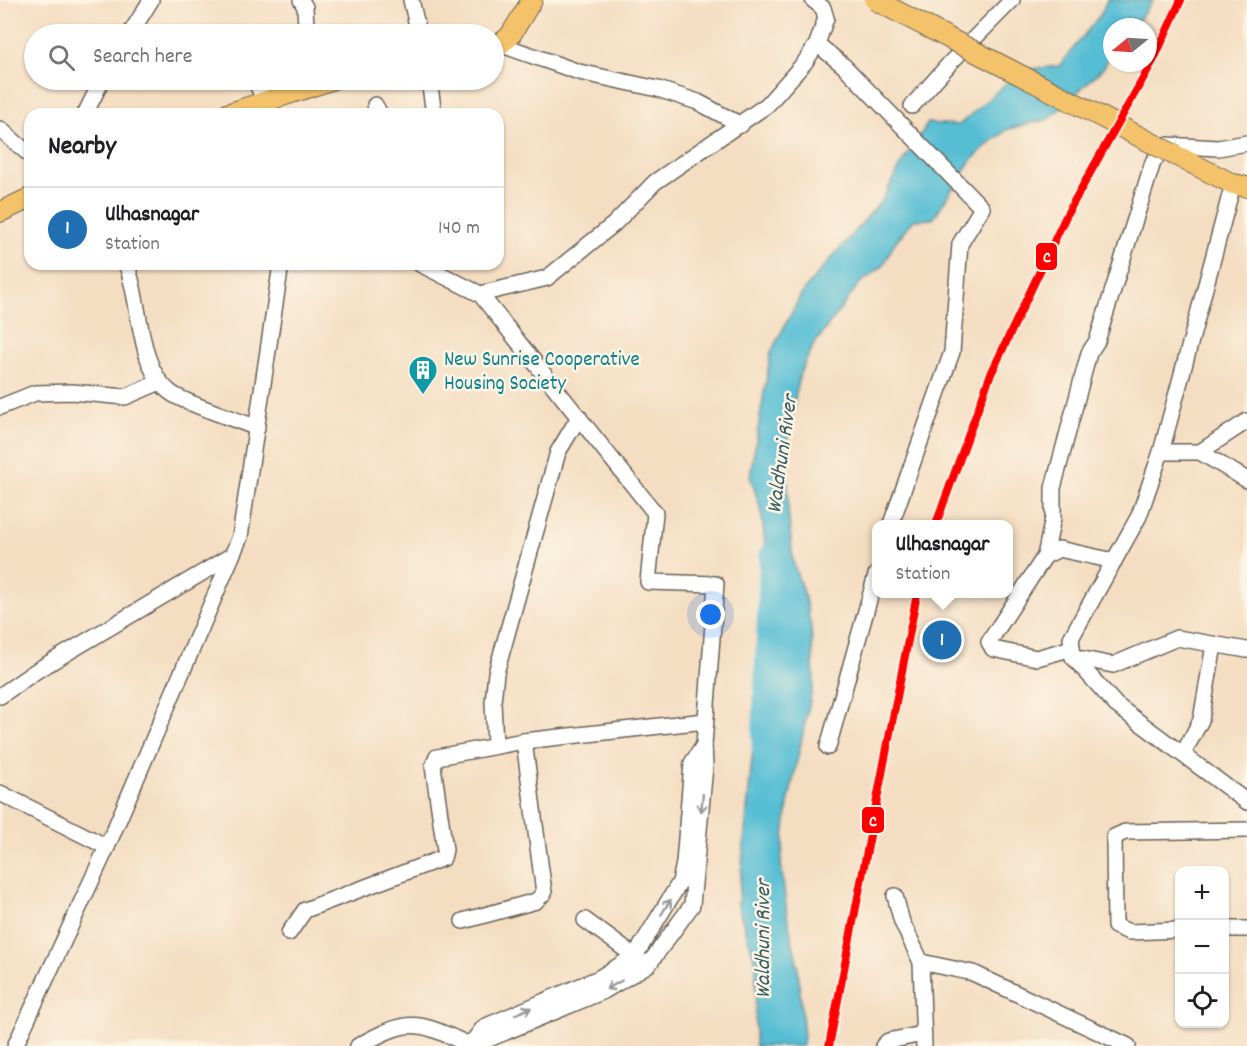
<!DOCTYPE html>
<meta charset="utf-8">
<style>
body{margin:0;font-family:Dekko,sans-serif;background:#f6f6f6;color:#202124}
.controls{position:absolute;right:18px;bottom:18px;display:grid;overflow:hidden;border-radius:12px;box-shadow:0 2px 4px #0004}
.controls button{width:54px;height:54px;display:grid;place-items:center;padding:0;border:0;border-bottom:2px solid #e0e0e0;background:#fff;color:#202124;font:30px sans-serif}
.compass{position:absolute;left:1103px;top:18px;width:54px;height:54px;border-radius:50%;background:#fff;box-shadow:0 2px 4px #0004;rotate:252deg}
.you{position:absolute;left:711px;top:615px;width:21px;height:21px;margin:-15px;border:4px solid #fff;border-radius:50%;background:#1a73e8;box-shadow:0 0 0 9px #1a73e833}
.badge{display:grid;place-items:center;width:39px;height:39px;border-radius:50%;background:#1f6fb2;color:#fff;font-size:20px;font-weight:700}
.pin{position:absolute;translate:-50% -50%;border:3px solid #fff;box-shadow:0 2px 6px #0006}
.popup{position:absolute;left:872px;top:520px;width:141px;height:78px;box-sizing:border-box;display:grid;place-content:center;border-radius:12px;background:#fff;filter:drop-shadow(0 2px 4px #0005);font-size:20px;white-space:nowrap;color:#757577}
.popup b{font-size:22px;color:#202124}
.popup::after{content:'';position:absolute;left:50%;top:100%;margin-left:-12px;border:12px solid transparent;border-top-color:#fff}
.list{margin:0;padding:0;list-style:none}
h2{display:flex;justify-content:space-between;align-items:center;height:78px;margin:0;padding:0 24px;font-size:26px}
h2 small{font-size:20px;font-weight:400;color:#757577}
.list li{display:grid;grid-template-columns:39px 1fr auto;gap:18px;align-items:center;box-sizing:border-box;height:84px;padding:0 24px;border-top:2px solid #e0e0e0}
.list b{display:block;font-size:22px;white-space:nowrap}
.list p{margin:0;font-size:20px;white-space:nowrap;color:#757577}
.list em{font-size:20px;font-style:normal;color:#757577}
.icon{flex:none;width:33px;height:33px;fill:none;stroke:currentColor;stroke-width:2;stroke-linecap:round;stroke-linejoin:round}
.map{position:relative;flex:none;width:1247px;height:1046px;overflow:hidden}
.search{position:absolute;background:#fff;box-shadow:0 2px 4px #0004;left:24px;top:24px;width:480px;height:66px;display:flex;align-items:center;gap:15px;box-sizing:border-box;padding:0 21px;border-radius:33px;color:#757577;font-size:22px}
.panel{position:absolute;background:#fff;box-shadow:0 2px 4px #0004;left:24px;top:108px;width:480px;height:162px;border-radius:18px}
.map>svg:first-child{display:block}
</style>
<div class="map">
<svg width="1247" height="1046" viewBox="0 0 1247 1046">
<rect width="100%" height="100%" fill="#fcf5e5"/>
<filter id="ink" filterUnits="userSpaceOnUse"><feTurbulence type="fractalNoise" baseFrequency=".0167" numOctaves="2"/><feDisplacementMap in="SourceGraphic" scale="12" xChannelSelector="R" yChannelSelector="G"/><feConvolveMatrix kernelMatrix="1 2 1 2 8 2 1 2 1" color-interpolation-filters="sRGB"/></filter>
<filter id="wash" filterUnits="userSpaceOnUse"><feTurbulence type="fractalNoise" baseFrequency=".008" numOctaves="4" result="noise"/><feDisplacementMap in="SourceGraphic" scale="24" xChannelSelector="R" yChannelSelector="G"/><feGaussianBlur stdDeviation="1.35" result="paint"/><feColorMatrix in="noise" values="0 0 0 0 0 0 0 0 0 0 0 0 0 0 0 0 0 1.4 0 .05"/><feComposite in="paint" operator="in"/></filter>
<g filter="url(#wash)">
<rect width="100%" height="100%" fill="#f4ddc1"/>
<!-- water -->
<path fill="#57bed4" stroke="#3a6d78" stroke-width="1.5" d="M1107,0h46l-19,27h-22v24l-8,16 -55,52 -41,10 -22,17 -17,17 -36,56 -19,1 -19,22 -12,24 -24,18 -46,62 -13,27 -12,60v76l5,53 12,36 6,29 3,54 -26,123 -7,59 6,52 11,53 6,70 -2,8h-47l1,-83 -18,-56 16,-170 10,-19 5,-22 7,-60 -15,-126 -11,-34 21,-124 32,-61 80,-92 17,-33 28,-43 31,2 62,-55 38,-4 42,-52z"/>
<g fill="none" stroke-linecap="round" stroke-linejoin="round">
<!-- river -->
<path stroke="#57bed4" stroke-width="21" d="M762,748l8,-193"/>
</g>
</g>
<g filter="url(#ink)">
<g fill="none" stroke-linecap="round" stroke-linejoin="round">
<!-- minor casing -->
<g stroke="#686056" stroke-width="18">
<g id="minor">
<path d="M411,0l8,34"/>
<path d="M130,34l21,-34"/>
<path d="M297,34l9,-7 -1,-20 -4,-7"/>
<path d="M499,44l80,28 79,17 40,13 43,23"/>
<path d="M817,44l27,22 138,142 -22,36 -8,108 -61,172"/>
<path d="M255,80l16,34"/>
<path d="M429,80l5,34"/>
<path d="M375,105l5,9"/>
<path d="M912,106l39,-44 61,-62"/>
<path d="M85,114l17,-34"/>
<path d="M0,129l30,26"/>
<path d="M1233,184l-72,268 -22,64 -68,122 2,19 43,48 131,97"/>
<path d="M126,264c16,37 10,103 45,129 15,11 65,26 86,35"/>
<path d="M420,264l60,30 175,219 -7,69 68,2 -12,161 1,21 -13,139 -43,59 -45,27 -120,50 -10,-1"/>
<path d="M480,294l67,-16 67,-54 41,-42 112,-77 38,-43 12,-18 9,-26 -3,-10 -10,-8"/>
<path d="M0,407l35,-14 37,-1 53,5 35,-15"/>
<path d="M1161,452h39l47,-31"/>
<path d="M1200,452l47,28"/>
<path d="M1045,556l14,-7 55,12"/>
<path d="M1072,648l-35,10 -44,-9 -4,-7 56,-86 8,-38v-30l36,-135 8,-12 56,-179 13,-17 52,3 29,-5"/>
<path d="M1073,657l40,8 64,-27 70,12"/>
<path d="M0,696l36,-25 193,-114"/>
<path d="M495,745l-2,-43 3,-29 62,-221 21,-35"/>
<path d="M828,747l48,-172"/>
<path d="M1183,754l18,-34 13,-75"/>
<path d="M0,793l107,54"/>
<path d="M895,896l7,26 19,40 3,84"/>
<path d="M585,920l56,41"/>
<path d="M463,921l73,-20 8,-8 -20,-152 181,-20"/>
<path d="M1224,929h23"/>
<path d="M1180,930l-51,2 -14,-6 -1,-89 11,-5 122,-2"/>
<path d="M289,933l16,-23 138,-52 2,-8 -12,-84 4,-9 87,-16"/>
<path d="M921,962l52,11 155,73"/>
<path d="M15,1046l92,-199 133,-310 41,-273"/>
<path d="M358,1046c51,-28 58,-26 109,-2"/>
<path d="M464,1046l10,-6 10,-13 115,-49 36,-22 45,-74 4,-19 8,-100 12,-18"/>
<path d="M883,1046l5,-5 35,-7"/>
</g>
</g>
<!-- major casing -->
<g stroke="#686056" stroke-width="22">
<g id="major">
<path d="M494,49l16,-13 22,-36"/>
<path d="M227,114l104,-34"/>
<path d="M1175,155l58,29 14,3"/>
<path d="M0,212l30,-14"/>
</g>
</g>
<!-- minor -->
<use href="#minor" stroke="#fff" stroke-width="15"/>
<!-- major -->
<use href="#major" stroke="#f3c26a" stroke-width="20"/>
<!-- major-bridge casing -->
<g stroke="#686056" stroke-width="22" stroke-linecap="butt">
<path id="major-bridge" d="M875,0l300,155"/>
</g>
<!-- major-bridge -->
<use href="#major-bridge" stroke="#f3c26a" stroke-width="20"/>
<!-- rail-1 casing -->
<g stroke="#fcf5e5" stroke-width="12">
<g id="rail-1">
<path d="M936,524l54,-148 77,-162 87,-155 27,-59"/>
<path d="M829,1046l88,-452"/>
</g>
</g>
<!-- rail-1 -->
<use href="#rail-1" stroke="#f00" stroke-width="8"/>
</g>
<!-- one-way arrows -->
<defs><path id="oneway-shaft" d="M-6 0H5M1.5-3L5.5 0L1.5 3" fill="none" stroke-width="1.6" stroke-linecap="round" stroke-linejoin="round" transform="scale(1.5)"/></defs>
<g stroke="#999">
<use href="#oneway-shaft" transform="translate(702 803) rotate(96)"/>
<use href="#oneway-shaft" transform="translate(666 907) rotate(-58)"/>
<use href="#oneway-shaft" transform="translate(614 985) rotate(150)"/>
<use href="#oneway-shaft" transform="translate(523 1011) rotate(-23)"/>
</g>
</g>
<!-- icons -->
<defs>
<g id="building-pin" transform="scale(1.5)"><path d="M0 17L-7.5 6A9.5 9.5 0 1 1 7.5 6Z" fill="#0f9aa8" stroke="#fcf5e5"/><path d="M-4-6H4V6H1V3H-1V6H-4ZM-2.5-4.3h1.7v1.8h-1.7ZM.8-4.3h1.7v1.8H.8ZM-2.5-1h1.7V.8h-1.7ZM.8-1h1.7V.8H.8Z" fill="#fff"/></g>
</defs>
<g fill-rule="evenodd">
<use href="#building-pin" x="423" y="370"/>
</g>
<g text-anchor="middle" stroke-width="5" stroke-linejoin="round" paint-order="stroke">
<!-- culture labels -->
<g font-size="21" fill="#0d838f" stroke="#fcf5e5" text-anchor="start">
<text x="444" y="365">New Sunrise Cooperative<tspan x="444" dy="24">Housing Society</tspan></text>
</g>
<!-- water labels -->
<g font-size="22" font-style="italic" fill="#345d66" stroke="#fcf5e5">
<text transform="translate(780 454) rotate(-82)" y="8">Waldhuni River</text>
<text transform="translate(761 939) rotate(-90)" y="8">Waldhuni River</text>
</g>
</g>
<g stroke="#fcf5e5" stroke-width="2">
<rect x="1035" y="242" width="23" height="29" rx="6" fill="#f00"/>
<rect x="861" y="806" width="24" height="28" rx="6" fill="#f00"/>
</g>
<g font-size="16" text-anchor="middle" font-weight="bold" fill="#fff">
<text x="1047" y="262">C</text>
<text x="873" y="826">C</text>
</g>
</svg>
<div class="controls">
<button>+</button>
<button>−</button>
<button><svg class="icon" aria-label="locate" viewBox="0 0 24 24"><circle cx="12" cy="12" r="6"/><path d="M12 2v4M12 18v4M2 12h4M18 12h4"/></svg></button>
</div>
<svg class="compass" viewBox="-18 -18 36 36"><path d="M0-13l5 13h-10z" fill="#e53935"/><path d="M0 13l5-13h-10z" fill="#757577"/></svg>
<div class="you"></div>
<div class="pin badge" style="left:942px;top:640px">1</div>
<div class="popup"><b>Ulhasnagar</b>Station</div>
<div class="search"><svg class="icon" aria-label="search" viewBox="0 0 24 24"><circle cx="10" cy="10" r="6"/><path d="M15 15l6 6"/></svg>Search here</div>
<section class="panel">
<h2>Nearby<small></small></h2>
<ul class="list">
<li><span class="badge">1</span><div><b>Ulhasnagar</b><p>Station</p></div><em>140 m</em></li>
</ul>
</section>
</div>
